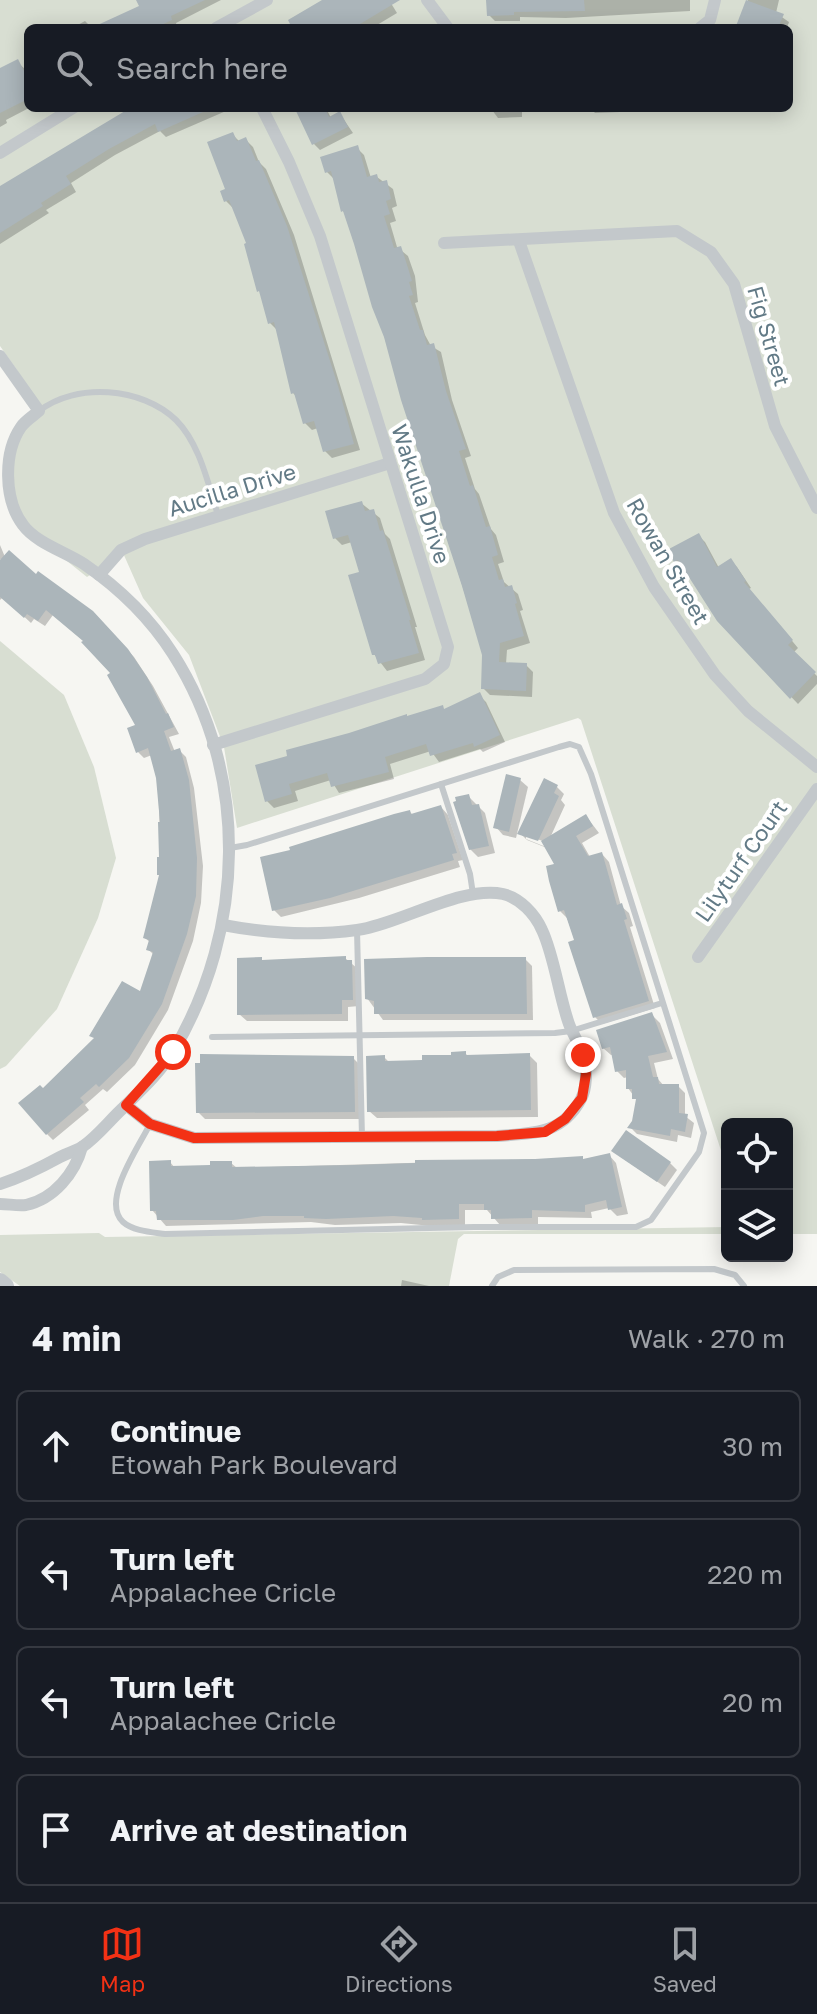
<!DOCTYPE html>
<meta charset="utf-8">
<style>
body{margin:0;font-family:"Golos Text",sans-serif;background:#20242c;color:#f1f3f6}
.controls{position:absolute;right:24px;bottom:24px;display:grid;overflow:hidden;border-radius:12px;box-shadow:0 4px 20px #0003}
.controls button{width:72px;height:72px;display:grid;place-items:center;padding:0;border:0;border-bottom:2px solid #363941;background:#171b24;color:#f1f3f6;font:40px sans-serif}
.stop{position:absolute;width:24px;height:24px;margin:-18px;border:6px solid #f33115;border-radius:50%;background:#fff}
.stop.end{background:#f33115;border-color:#fff;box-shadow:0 2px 8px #0008}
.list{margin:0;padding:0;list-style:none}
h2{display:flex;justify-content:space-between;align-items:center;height:104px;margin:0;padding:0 32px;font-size:34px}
h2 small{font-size:26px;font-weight:400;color:#9ea1a6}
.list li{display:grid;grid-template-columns:52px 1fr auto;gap:24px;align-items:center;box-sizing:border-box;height:112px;margin:0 16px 16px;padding:0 16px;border:2px solid #363941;border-radius:12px}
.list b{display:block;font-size:30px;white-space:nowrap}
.list p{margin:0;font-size:26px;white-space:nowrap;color:#9ea1a6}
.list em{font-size:26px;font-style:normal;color:#9ea1a6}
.icon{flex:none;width:44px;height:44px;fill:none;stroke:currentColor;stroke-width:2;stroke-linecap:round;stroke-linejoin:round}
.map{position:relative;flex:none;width:817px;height:1286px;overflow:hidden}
.search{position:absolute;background:#171b24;box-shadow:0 4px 20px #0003;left:24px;right:24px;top:24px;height:88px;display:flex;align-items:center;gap:20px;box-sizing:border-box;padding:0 28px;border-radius:12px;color:#9ea1a6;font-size:30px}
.sheet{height:616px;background:#171b24}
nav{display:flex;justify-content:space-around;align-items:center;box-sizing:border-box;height:112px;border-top:2px solid #363941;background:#171b24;font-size:22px;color:#9ea1a6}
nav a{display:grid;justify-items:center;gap:4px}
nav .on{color:#f33115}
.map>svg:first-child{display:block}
</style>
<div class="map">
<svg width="817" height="1286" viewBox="0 0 817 1286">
<rect width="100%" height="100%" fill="#f6f6f2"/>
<!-- green -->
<g fill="#d8ded2" fill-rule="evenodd">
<path d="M0,0h817v1234h-30v-110h-60v45l-146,-449 -3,-2 -341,110 -13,-81 -35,-92 -46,-57 -20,-45 -36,24 -50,-40 -25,-28 -6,-46 29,-55 -18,-38 -17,-24zM28,28h761v80h-761z"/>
<path d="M0,641l64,54 30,72 22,91 -18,60 -41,91 -51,57 -6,3z"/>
<path d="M727,1227v7h-263l-6,5 -9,47h-429l-20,-14v-37l99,-2 6,4z"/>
</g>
<!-- shadow -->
<g fill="#0003" fill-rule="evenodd">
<path d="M139,0h82l-45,23 1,4 -2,1h-80l47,-22z"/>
<path d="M325,0h64l8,13 -25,15h-85z"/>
<path d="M488,0h202v11l-124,7 -46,-1v4h-25l-6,-6z"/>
<path d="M748,0h31l-3,13 13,9 -2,6h-45l-3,-3z"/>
<path d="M85,21l7,7h-20z"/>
<path d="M17,62l8,7 3,-1 1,40 -23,12 1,3 -7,4v-57z"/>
<path d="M135,108h89l2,3 -60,26 -6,-6 -45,24 -44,28 5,9 -30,18 3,3 -49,31v-55z"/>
<path d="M302,108h24l5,10 9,-4 13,19 -33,17 -6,-6z"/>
<path d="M482,108h72v3l-32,1v5l-24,1 -6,-8z"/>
<path d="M590,108h30v4l-25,1z"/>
<path d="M232,134l8,8 6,-2 7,7 6,15 7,7 28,66 66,215 -28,8 -7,-7 -7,-23 -6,2 -7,-7 -7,-25 -5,-5 -15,-62 -8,-8 -21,-79 -16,-36 -7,-7z"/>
<path d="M357,148l7,7 7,23 6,-1 16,12 4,17 -5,2 4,13 -6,2 7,24 11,9 7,20 3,26 -3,1 10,32 6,11 10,6 11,48 19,56 -6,2 10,31 4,5 12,35 5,6 8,27 -6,2 6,18 14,12 5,16 -3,1 10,32 -23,7 -1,14 20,1 7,7 -1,25 -42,-2 -7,-7 1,-33 -138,-441 -3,-3 -8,-31 -8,-8z"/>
<path d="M361,503l19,15 5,16 5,5 27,88h-2l10,33 -38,11 -13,-17 -12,-81 -10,-31 -10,3 -7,-7z"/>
<path d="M698,535l7,7 14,26 12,-7 6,6 14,21 -2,1 49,59 -5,5 24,23v8l-19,20 -80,-84 -34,-53 -2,1 -6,-7 -6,-11z"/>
<path d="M0,545l5,12 87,56 42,44 19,29 26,48 -10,3 6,15 5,-1 6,6 8,31 9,78 -2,37 -8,38 -25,69 -33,55 -28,27 -4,-3 -18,16 4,5 -36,30 -6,-6 -4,-43 98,-97 13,-39 -6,-6 3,-6 -6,-5 16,-61 -3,-100 -6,-22 -8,3 -6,-6v-26l-25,-52 -28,-33 -32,-26 -8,11 -11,-7 -3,4 -28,-26 -3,3v-37l5,-6 -5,3z"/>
<path d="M479,695l7,7 19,40 -22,10 -3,-3 -41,13 -8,-11 -41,13 4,15 -55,14 -8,-13 -36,11 3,10 -24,7 -7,-7 -9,-34 150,-49 37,-8z"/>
<path d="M520,780l8,7 -12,51 -13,-3 -7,-8z"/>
<path d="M545,781l12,6 7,7 -3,6 4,5 -15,33 36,-22 13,17 -17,10 8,14 12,-3 7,8 12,44 8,7 4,13 -3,1 25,81 -53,16 -7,-7 -19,-76 -9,-23 -7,-7 -3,-46 -10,-17 -20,-8 -7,-7zM526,835l22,8 -2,4 -20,-8z"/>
<path d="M468,796l17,17 10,40 -17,4 -8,-8z"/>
<path d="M441,807l7,8 15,45 -5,1 2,6 -101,31 -78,19 -7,-7 19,-59 117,-39 3,3z"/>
<path d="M345,958l13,11 1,37 -11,1v14h-101l-8,-7 25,-52z"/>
<path d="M525,959l7,7 1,54h-150l-16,-22z"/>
<path d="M653,1016l7,7 13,36 -19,4 4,16 6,7h14l7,7v23l9,7 -3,15 -13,-3 -1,7 -40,-8 -7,-7 4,-5 4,-20 -10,-14v-11l-4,1 -7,-7 -4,-16h-2l-8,-7z"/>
<path d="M465,1053l4,4 60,-2 8,8 1,54 -161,1 -8,-7 15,-54 5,5h35z"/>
<path d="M353,1058l7,7 2,54h-157l-7,-7z"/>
<path d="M609,1155l7,8 12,51 -11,2 -8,-8 -18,4 1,6 -54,-1v8h-38l-13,-15h-22v16h-34l-30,-3 -66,2 -24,-3 -145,4 -14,-16 18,-48 5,6 37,-1 19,-4 6,5 345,-10 3,3z"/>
<path d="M621,1157l49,6 7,7 -12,17z"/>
<path d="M402,1280l27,6h-28z"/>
</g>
<!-- building -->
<g fill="#abb5ba">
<path d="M136,0h69l-34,16 1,4 -17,8h-64l48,-22z"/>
<path d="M322,0h78l-40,24 3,4h-71l-4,-8z"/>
<path d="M486,0h98l1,11 -71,1v3l-27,1z"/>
<path d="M746,0l38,14 -6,14h-35l-7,-2z"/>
<path d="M18,59l10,20v20l-28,14v-45z"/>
<path d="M130,108h82l-54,24 -3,-8 -46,25 -43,27 5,8 -30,19 2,3 -43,27v-47z"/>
<path d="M303,108h22l4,9 11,-6 8,16 -36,18 -16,-34z"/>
<path d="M233,132l4,9 9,-4 10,24 3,-1 28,66 51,160 16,58 -31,8 -9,-31 -11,3 -9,-31 -3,1 -17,-72 -6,2 -9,-33 -2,1 -13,-48 2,-1 -17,-43 -5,2 -4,-11 5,-2 -18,-47z"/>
<path d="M358,145l9,32 10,-3 2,8 8,-2 4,19 -5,2 4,13 -6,2 7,22 3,10 7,-2 7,22 4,13 -3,1 4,13 -4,1 11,34h3l4,15 7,-2 12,48 20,58 -7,2 11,35 3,-1 13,42 4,-1 8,29 -6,2 7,23 4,-1 2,8 7,-2 5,18 -2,1 9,32 -24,7 -1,19 28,1 -1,28 -45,-2 1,-34 -20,-69 -61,-186 -17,-63 -12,-30 -18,-63 -11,-33 -2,1 -10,-41 -6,2 -5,-16z"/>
<path d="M362,501l3,10 9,-2 6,22 3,-1 28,90h-2l10,33 -41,11 -3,-9h-3l-24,-80 11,-3 -11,-37 -15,4 -8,-28z"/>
<path d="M699,533l18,34 14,-9 15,23 -2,1 49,58 -5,5 28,27 -26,27 -73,-78 -39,-61 -4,2 -7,-12z"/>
<path d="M9,550l27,24 2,-3 55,40 35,38 19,28 19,37 2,-1 6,14 -10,4 7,20 9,-3 9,32 8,78 -1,38 -9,38 -25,70 -33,54 -30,29 -3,-3 -16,14 4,4 -38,33 -28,-32 22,-18 3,3 51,-50 -5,-2 33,-55 18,10 13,-39 -7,-2 3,-10 -6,-2 16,-63h-2v-18h2l-1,-35h2l-4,-44 -8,-30 -12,5 -9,-25 8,-3 -28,-50 3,-2 -29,-31 2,-1 -37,-31 -8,11 -11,-7 -3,4 -24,-21v-37z"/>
<path d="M480,692l20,43 -26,12 -1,-4 -43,13 -4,-12 -41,13 4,15 -58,15 -4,-14 -38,11 3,10 -27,8 -10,-37 32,-9 -1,-6 63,-17 58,-19v2l36,-11 1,4z"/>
<path d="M506,774l15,4 -12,54 -16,-4z"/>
<path d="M544,778l14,7 -4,8 5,3 -21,45 -21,-7z"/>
<path d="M469,794l3,11 7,-1 10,42 -20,4 -16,-48 3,-1 -1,-4z"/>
<path d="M441,805l16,48 -5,1 2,6 -124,38 -58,13 -12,-54 30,-7 -1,-3 105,-33 16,-4 1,4z"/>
<path d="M586,814l7,12 -17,10 12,20 14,-4 15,53 5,-2 5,16 -3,1 25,81 -56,17 -25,-76 6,-2 -10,-30 -6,2 -9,-31 -3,-15 8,-2 -13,-23z"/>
<path d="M346,956v4h6l1,40h-11v14l-105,1v-57l25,-1v3z"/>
<path d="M427,957h99l1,57h-153v-13l-9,-2 -1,-40z"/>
<path d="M652,1012l15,40 -19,4 5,21h5l1,7h20v29l9,1 -3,18 -14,-3 -1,7 -43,-8 5,-7 4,-22h-4v-10h-6v-19l-11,2 -5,-25 -8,2 -6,-19z"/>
<path d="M466,1051v4l64,-2 1,57 -164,2 -1,-56 19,-1v6l37,-1v-5h29v-3z"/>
<path d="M200,1054l154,2 1,56 -159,1 -1,-50h5z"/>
<path d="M626,1130l45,32 -14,20 -46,-31z"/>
<path d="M610,1153l12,54 -14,3 -2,-10 -21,5v7l-53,-2v8l-41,1v-9h-7v-6h-25v15l-37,1v-2l-29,-2 -67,3 -22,-1v-2h-41l-30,4h-76l-1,-9h-6l-1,-50 22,-1v6l39,-1v-4h22v6l123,-2 60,-2v-3l120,-1 48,-3v3z"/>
</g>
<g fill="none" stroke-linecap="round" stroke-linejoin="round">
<!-- service -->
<g stroke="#c3c8cb" stroke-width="6">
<path d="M39,411c37,-29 103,-24 137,9 24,24 32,64 42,95"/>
<path d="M441,784l29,90 3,20"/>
<path d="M357,930l5,207"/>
<path d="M212,1037l343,-4 16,-2 91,-28"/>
<path d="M150,1124c-10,21 -50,77 -27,98 10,9 28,10 42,12l309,-7h162l15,-7 48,-68 5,-19 -113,-359 -12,-27 -9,-3 -11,3 -312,98 -17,3"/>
<path d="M492,1286l6,-9 16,-7 200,-1 21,6 9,11"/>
</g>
<!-- minor -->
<g stroke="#c3c8cb" stroke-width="12">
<path d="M427,0l21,28"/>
<path d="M216,28l51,-28"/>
<path d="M700,28l10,-8 5,-20"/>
<path d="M0,153l73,-45"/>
<path d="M519,241l95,272 40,74 61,88 33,36 69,56"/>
<path d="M444,243l233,-12 34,21 23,32 41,142 42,82"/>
<path d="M0,356l39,55c-6,5 -14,10 -18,16 -18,26 -17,73 2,98 13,18 43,27 61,39 35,24 66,54 89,90 77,121 72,275 1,396 -13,22 -35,42 -52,59 -13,12 -25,28 -40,38 -6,4 -15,6 -22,10 -20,11 -38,20 -60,27"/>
<path d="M99,575l22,-25 24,-11 245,-76"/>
<path d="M213,745l212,-66 19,-15 4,-17 -128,-411 -31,-74 -27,-54"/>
<path d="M698,957l119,-168"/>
<path d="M126,1105l24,19 44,14 303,-2c35,-3 65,-1 84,-37 6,-11 6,-30 3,-42 -3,-11 -11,-22 -15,-33 -10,-28 -15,-69 -27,-94 -7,-16 -22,-32 -39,-36 -41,-9 -103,30 -146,36 -43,6 -92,3 -134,-5"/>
<path d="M0,1204c8,0 18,2 26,1 28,-6 49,-32 56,-58"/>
</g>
<!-- tertiary -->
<path stroke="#c3c8cb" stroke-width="16" d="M0,1281l6,5"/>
</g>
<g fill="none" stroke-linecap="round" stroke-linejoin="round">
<!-- route -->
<path stroke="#f33115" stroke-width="10" d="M173,1052l-47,53 24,19 44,14 303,-2 48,-4 20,-13 17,-21 4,-24 -3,-19"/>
</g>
<g text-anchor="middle" stroke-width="8" stroke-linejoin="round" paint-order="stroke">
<!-- street labels -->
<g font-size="22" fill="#627a86" stroke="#fff">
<text transform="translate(769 336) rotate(74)" y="8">Fig Street</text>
<text transform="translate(232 490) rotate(-17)" y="8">Aucilla Drive</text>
<text transform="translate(421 494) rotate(72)" y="8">Wakulla Drive</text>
<text transform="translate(668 561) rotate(60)" y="8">Rowan Street</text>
<text transform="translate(741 861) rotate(-55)" y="8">Lilyturf Court</text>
</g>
</g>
</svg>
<div class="controls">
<button><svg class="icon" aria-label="locate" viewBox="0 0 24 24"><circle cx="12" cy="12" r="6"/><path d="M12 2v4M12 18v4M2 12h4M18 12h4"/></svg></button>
<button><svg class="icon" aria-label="layers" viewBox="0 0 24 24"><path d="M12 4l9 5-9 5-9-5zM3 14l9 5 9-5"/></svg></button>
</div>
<div class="stop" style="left:173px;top:1052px"></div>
<div class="stop end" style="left:583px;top:1055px"></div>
<div class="search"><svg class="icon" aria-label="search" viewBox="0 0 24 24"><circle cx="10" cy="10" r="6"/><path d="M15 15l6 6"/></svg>Search here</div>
</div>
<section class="sheet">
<h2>4 min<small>Walk · 270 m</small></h2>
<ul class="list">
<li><svg class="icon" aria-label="ahead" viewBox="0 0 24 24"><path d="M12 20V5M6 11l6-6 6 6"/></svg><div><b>Continue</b><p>Etowah Park Boulevard</p></div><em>30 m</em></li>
<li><svg class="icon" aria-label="left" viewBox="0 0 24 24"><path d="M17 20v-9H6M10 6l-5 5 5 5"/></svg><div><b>Turn left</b><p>Appalachee Cricle</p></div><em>220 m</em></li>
<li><svg class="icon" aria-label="left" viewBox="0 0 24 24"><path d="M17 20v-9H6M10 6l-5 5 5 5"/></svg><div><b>Turn left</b><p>Appalachee Cricle</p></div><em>20 m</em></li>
<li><svg class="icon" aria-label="arrive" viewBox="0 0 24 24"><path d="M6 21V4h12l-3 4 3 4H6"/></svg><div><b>Arrive at destination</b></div></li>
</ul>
</section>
<nav>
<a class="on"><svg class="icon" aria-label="map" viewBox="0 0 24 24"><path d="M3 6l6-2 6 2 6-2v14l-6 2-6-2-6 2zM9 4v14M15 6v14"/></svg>Map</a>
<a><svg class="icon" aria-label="directions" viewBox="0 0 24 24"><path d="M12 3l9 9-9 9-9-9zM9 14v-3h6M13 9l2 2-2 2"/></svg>Directions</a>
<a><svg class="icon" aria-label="saved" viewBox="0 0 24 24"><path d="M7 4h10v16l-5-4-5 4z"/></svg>Saved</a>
</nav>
